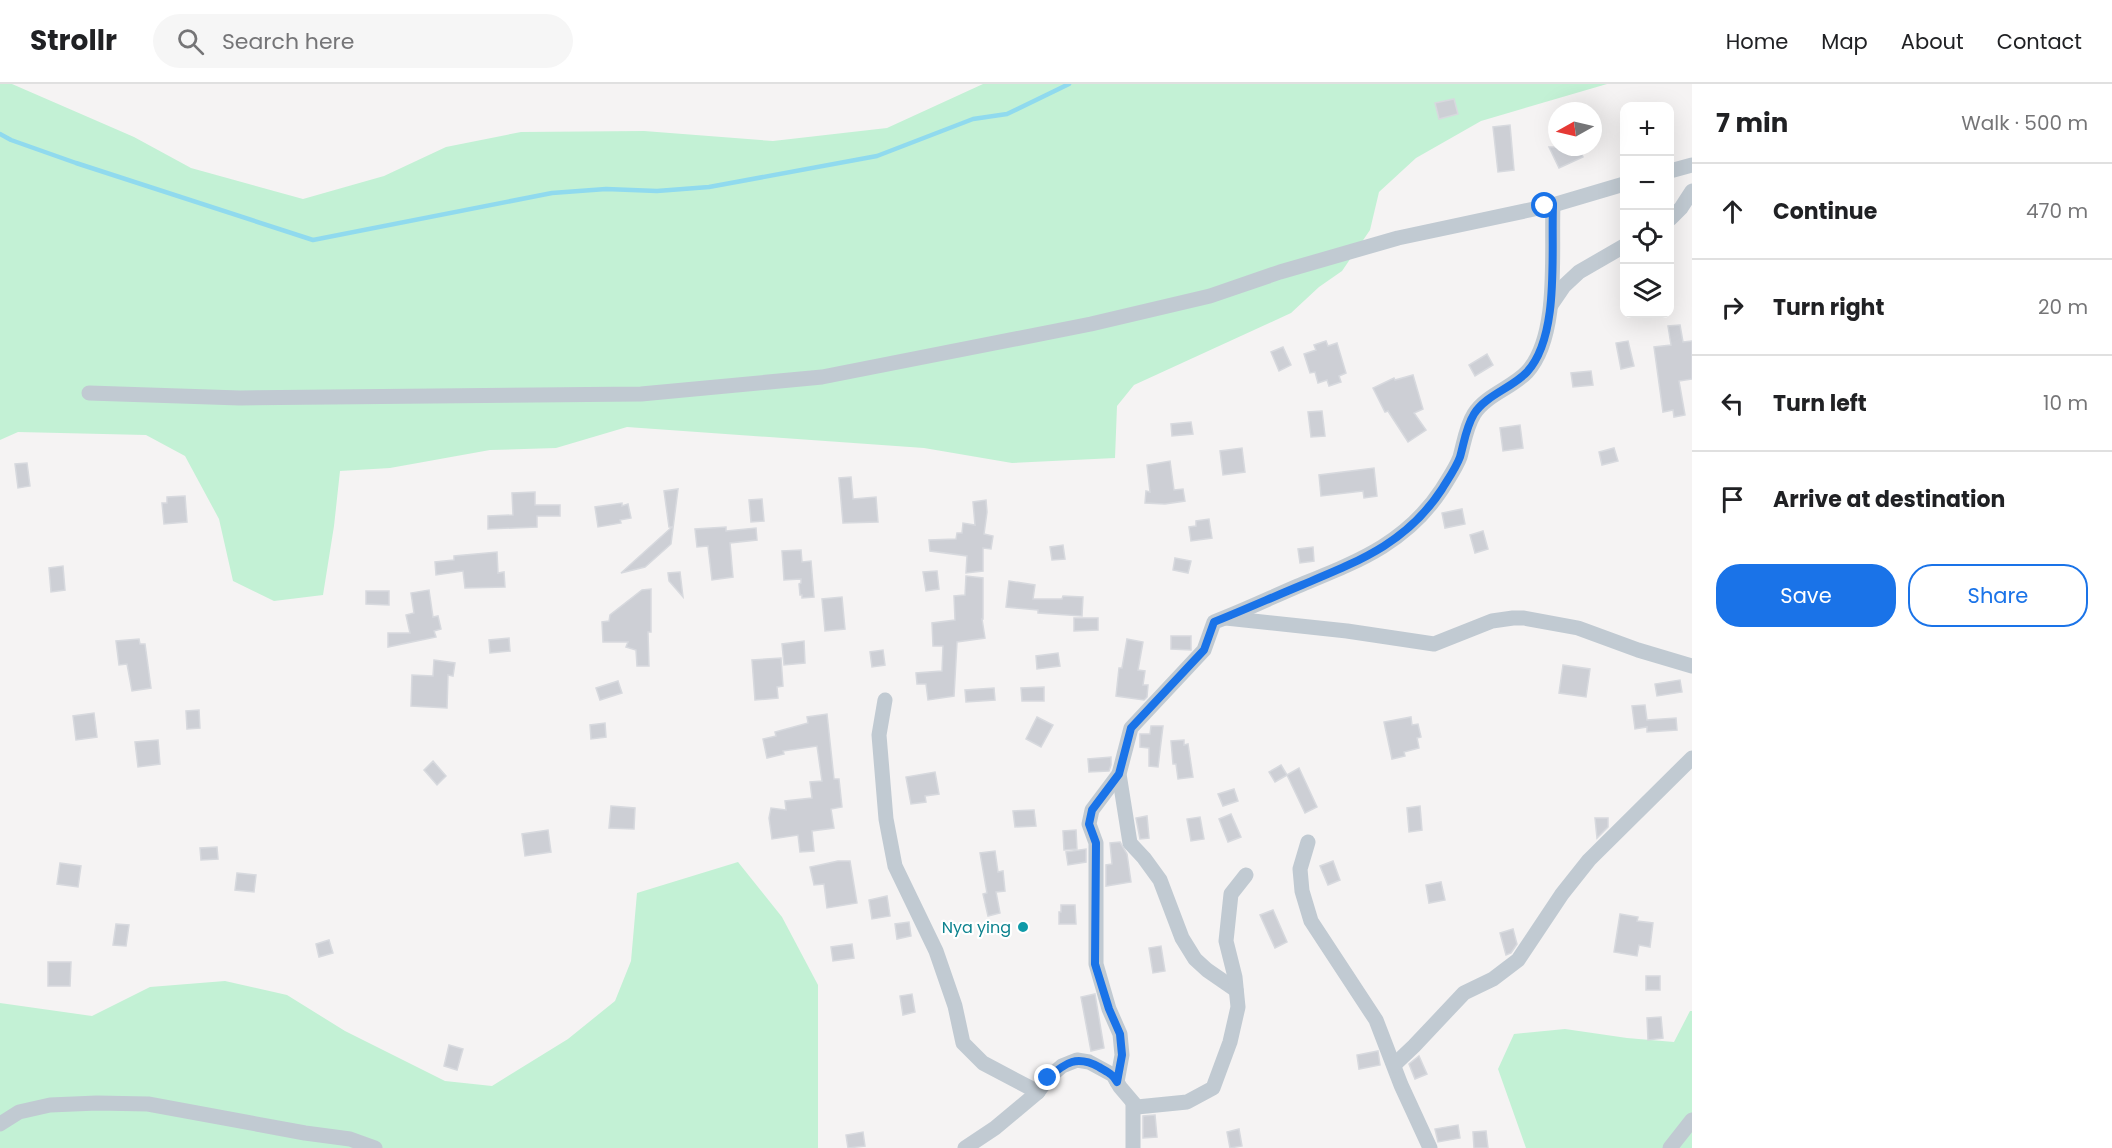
<!DOCTYPE html>
<meta charset="utf-8">
<style>
body{margin:0;font-family:Poppins,sans-serif;background:#f6f6f6;color:#202124}
.controls{position:absolute;right:18px;top:18px;display:grid;overflow:hidden;border-radius:12px;box-shadow:0 6px 24px #0002}
.controls button{width:54px;height:54px;display:grid;place-items:center;padding:0;border:0;border-bottom:2px solid #e0e0e0;background:#fff;color:#202124;font:30px sans-serif}
.compass{position:absolute;left:1548px;top:18px;width:54px;height:54px;border-radius:50%;background:#fff;box-shadow:0 6px 24px #0002;rotate:262deg}
.stop{position:absolute;width:18px;height:18px;margin:-14px;border:4px solid #1a73e8;border-radius:50%;background:#fff}
.stop.end{background:#1a73e8;border-color:#fff;box-shadow:0 2px 6px #0008}
.list{margin:0;padding:0;list-style:none}
h2{display:flex;justify-content:space-between;align-items:center;height:78px;margin:0;padding:0 24px;font-size:26px}
h2 small{font-size:20px;font-weight:400;color:#757577}
.list li{display:grid;grid-template-columns:39px 1fr auto;gap:18px;align-items:center;box-sizing:border-box;height:96px;padding:0 24px;border-top:2px solid #e0e0e0}
.list b{display:block;font-size:22px;white-space:nowrap}
.list em{font-size:20px;font-style:normal;color:#757577}
.actions{display:flex;gap:12px;padding:18px 24px}
.actions a{flex:1;padding:14px 0;border:2px solid #1a73e8;border-radius:24px;text-align:center;font-size:21px;color:#1a73e8}
.actions .main{background:#1a73e8;color:#fff}
.icon{flex:none;width:33px;height:33px;fill:none;stroke:currentColor;stroke-width:2;stroke-linecap:round;stroke-linejoin:round}
.map{position:relative;flex:none;width:1692px;height:1064px;overflow:hidden}
header{display:flex;align-items:center;gap:36px;box-sizing:border-box;height:84px;padding:0 30px;background:#fff;border-bottom:2px solid #e0e0e0}
header strong{font-size:28px}
nav{display:flex;gap:33px;margin-inline-start:auto;font-size:21px}
.search{width:420px;height:54px;background:#f6f6f6;display:flex;align-items:center;gap:15px;box-sizing:border-box;padding:0 21px;border-radius:33px;color:#757577;font-size:22px}
main{display:flex}
aside{flex:1;background:#fff}
.map>svg:first-child{display:block}
</style>
<header>
<strong>Strollr</strong>
<div class="search"><svg class="icon" aria-label="search" viewBox="0 0 24 24"><circle cx="10" cy="10" r="6"/><path d="M15 15l6 6"/></svg>Search here</div>
<nav><a>Home</a><a>Map</a><a>About</a><a>Contact</a></nav>
</header>
<main>
<div class="map">
<svg width="1692" height="1064" viewBox="0 0 1692 1064">
<rect width="100%" height="100%" fill="#f5f3f3"/>
<!-- green -->
<g fill="#c3f1d5">
<path d="M0,0h12l122,53 57,31 112,31 81,-23 62,-29 75,-15 123,-1 129,10 114,-13 96,-44h624l-126,37 -65,37 -37,34 -9,38 -28,41 -23,16 -28,26 -157,72 -17,21 -2,52 -103,5 -88,-15 -297,-21 -71,21 -66,2 -100,18 -50,3 -6,55 -11,69 -49,6 -41,-20 -14,-62 -34,-63 -39,-21 -128,-3 -18,8z"/>
<path d="M738,778l44,55 36,68v163h-818v-145l92,13 58,-29 75,-6 62,14 58,36 100,50 47,5 76,-47 47,-38 16,-40 6,-68z"/>
<path d="M1690,927h2v137h-166l-28,-79 16,-35 51,-5 62,9 47,4z"/>
</g>
<g fill="none" stroke-linecap="round" stroke-linejoin="round">
<!-- stream -->
<path stroke="#90daee" stroke-width="4.5" d="M0,50l11,6 65,23 237,77 239,-47 54,-4 51,2 52,-4 168,-31 96,-37 34,-5 62,-30"/>
</g>
<!-- building -->
<g fill="#cdcfd5" stroke="#d7d9de" stroke-width="1.5">
<path d="M1454,15l4,15 -19,5 -4,-16z"/>
<path d="M1510,41l4,45 -16,2 -5,-45z"/>
<path d="M1549,63h29l5,10 -24,11z"/>
<path d="M1680,241l3,17 9,-1v38l-13,2 6,34 -11,2 -1,-7 -10,2 -9,-65 17,-2 -3,-19z"/>
<path d="M1326,257l2,5 9,-3 9,30 -7,3 2,6 -12,4 -2,-6 -9,3 -3,-11 -5,1 -6,-19 12,-4 -2,-5z"/>
<path d="M1628,257l6,25 -13,3 -5,-26z"/>
<path d="M1283,263l8,18 -12,6 -8,-19z"/>
<path d="M1487,270l6,11 -18,11 -6,-11z"/>
<path d="M1591,287l2,14 -20,2 -2,-14z"/>
<path d="M1413,291l10,34 -9,4 12,17 -18,12 -20,-31 -3,1 -12,-24 21,-10 1,2z"/>
<path d="M1322,327l3,25 -14,1 -3,-25z"/>
<path d="M1191,338l2,12 -21,2 -1,-12z"/>
<path d="M1520,341l3,23 -20,3 -3,-23z"/>
<path d="M1242,364l3,24 -22,3 -3,-24z"/>
<path d="M1614,364l4,13 -16,4 -3,-13z"/>
<path d="M1170,377l4,29 9,-1 2,12 -20,3 -20,-1 1,-12 4,1 -3,-27z"/>
<path d="M27,379l3,23 -12,2 -3,-24z"/>
<path d="M1374,384l3,28 -13,2 -1,-7 -42,5 -2,-21z"/>
<path d="M851,393l2,22 23,-2 2,25 -35,1 -4,-45z"/>
<path d="M678,405l-7,55 -26,23 -24,6 51,-46h-3l-5,-36z"/>
<path d="M535,408v13h25v11h-23v11l-49,2v-13l25,-1 -1,-22z"/>
<path d="M185,412l2,26 -23,2 -2,-21h5v-6z"/>
<path d="M762,415l2,22 -13,1 -2,-22z"/>
<path d="M986,416l1,12 -3,22 9,2 -2,13 -8,-1v23l-17,2 1,-17 -37,-5 -1,-11 27,-1 1,-6h5l1,-10 12,2 -2,-23z"/>
<path d="M622,419v3l6,-2 3,14 -11,2 1,3 -23,4 -3,-20z"/>
<path d="M1462,425l3,15 -20,4 -3,-15z"/>
<path d="M1209,435l3,19 -21,3 -2,-14 7,-1v-5z"/>
<path d="M726,443v4l30,-3 1,12 -27,3 3,34 -21,3 -4,-34 -11,1 -2,-18z"/>
<path d="M1483,447l5,18 -13,4 -5,-18z"/>
<path d="M1063,461l2,14 -13,1 -2,-13z"/>
<path d="M1313,463l1,14 -14,2 -2,-14z"/>
<path d="M801,466l1,12 9,-1 3,36 -12,1v-3h-2l-1,-11 2,-1v-4l-17,1 -2,-29z"/>
<path d="M497,468l1,21 6,-1 1,15 -40,1 -2,-17 -27,4 -1,-13 19,-2v-4z"/>
<path d="M1175,474l16,3 -3,12 -15,-3z"/>
<path d="M63,482l2,24 -14,2 -2,-24z"/>
<path d="M937,487l2,18 -13,2 -3,-19z"/>
<path d="M680,488l3,25 -14,-16 -1,-8z"/>
<path d="M966,492l17,2v41h-1l3,19 -28,4 -3,54 -26,4 -2,-16h-9l-1,-11 26,-2 1,-25h-10l-1,-23 23,-3 -1,-24 11,-1z"/>
<path d="M1009,497l26,4 -2,14h29l1,-3 20,1 -1,19 -44,-3v-3l-32,-3z"/>
<path d="M651,505v43h-3l1,34h-12l-1,-16 -10,-3 2,-5h-25l-1,-20 7,-1 1,-6 32,-25z"/>
<path d="M429,506l4,27 5,-1 3,13 -7,2 2,6 -48,10v-14h22l-4,-18 8,-2 -3,-20z"/>
<path d="M366,507h23v14l-23,-1z"/>
<path d="M842,513l3,32 -20,2 -3,-32z"/>
<path d="M1074,534h24v12l-24,1z"/>
<path d="M1171,552h20v14l-20,-1z"/>
<path d="M509,554l1,13 -20,2 -1,-13z"/>
<path d="M139,555l1,5h5l6,44 -19,3 -5,-27 -8,1 -3,-24z"/>
<path d="M1127,555l16,3 -5,28 7,1 -2,14h5l-1,12 -3,3 -28,-4 3,-28h3z"/>
<path d="M804,557l1,22 -21,2 -2,-21z"/>
<path d="M883,566l2,15 -13,2 -2,-15z"/>
<path d="M1058,569l2,13 -23,3 -1,-13z"/>
<path d="M781,574l2,28 -6,1 1,11 -23,2 -3,-40z"/>
<path d="M434,576l21,3 -2,13 -5,-1 -1,33 -36,-2 1,-31 21,1z"/>
<path d="M1563,581l27,4 -4,28 -27,-4z"/>
<path d="M1680,596l2,12 -25,4 -2,-12z"/>
<path d="M618,597l4,12 -22,7 -4,-12z"/>
<path d="M1044,603v14h-22l-1,-13z"/>
<path d="M994,604l1,12 -29,2 -1,-12z"/>
<path d="M1645,621l2,15 29,-2 1,12 -30,2v-5l-12,2 -3,-23z"/>
<path d="M199,626l1,18 -13,1 -1,-18z"/>
<path d="M94,629l3,24 -21,3 -3,-24z"/>
<path d="M827,630l7,65h5l3,28 -11,2 3,19 -22,3 2,20 -14,1 -2,-17 -26,4 -3,-21 2,-10 15,2 -1,-9 27,-3 -2,-16 12,-1 -5,-35 -34,5 1,3 -17,4 -4,-19 13,-3 -1,-4 33,-9 -1,-6z"/>
<path d="M1037,633l16,8 -12,22 -15,-8z"/>
<path d="M1411,633l1,8 6,-1 3,13 -4,1 2,10 -15,4 1,4 -13,3 -8,-37z"/>
<path d="M605,639l1,14 -15,2 -1,-14z"/>
<path d="M1151,642h12l-5,41 -9,-1v-18l-9,-1v-13h10z"/>
<path d="M158,656l2,24 -22,3 -3,-25z"/>
<path d="M1184,656v5l4,-1 5,33 -15,2 -2,-15h-3l-2,-23z"/>
<path d="M1111,673v8l-2,6 -20,1 -1,-13z"/>
<path d="M433,677l13,15 -9,9 -13,-15z"/>
<path d="M1281,681l6,10 12,-7 18,39 -12,6 -18,-38 -12,7 -6,-10z"/>
<path d="M935,688l4,22 -14,2 1,6 -15,2 -5,-27z"/>
<path d="M1234,705l4,12 -15,5 -5,-12z"/>
<path d="M611,722l24,2 -1,21 -25,-1z"/>
<path d="M1420,722l2,24 -13,2 -2,-24z"/>
<path d="M1034,726l2,16 -21,1 -2,-16z"/>
<path d="M1231,730l10,23 -13,5 -9,-23z"/>
<path d="M1147,732l2,22 -9,1 -4,-21z"/>
<path d="M1200,733l4,22 -13,2 -4,-22z"/>
<path d="M1595,734h13v9l-11,11z"/>
<path d="M548,746l3,22 -26,4 -3,-22z"/>
<path d="M1076,746l1,19 -13,1 -1,-19z"/>
<path d="M1120,758l7,12 4,28 -25,4v-21l6,-1 -2,-21z"/>
<path d="M217,763l1,12 -17,1 -1,-12z"/>
<path d="M1086,765v13l-18,3 -2,-13z"/>
<path d="M995,767l3,21 5,-1 2,20 -9,1 4,21 -12,3 -5,-22 4,-1 -7,-40z"/>
<path d="M838,777h12l7,42 -30,5 -3,-24 -10,1 -4,-18z"/>
<path d="M1333,777l7,19 -12,5 -8,-19z"/>
<path d="M60,779l21,3 -3,21 -21,-3z"/>
<path d="M237,789l19,2 -2,17 -19,-2z"/>
<path d="M1441,798l4,18 -16,3 -3,-18z"/>
<path d="M887,812l3,20 -18,3 -3,-19z"/>
<path d="M1061,821h14l1,19h-17v-12h2z"/>
<path d="M1273,826l14,32 -12,6 -15,-33z"/>
<path d="M1620,830l18,3 -1,4 16,2 -3,24 -11,-2 -2,11 -23,-4z"/>
<path d="M909,838l2,14 -14,3 -2,-15z"/>
<path d="M116,840l13,1 -3,21 -13,-1z"/>
<path d="M1513,845l4,15 -6,9 -5,2 -6,-22z"/>
<path d="M329,856l4,13 -14,4 -3,-13z"/>
<path d="M852,860l2,14 -21,3 -2,-14z"/>
<path d="M1161,862l4,25 -12,2 -4,-25z"/>
<path d="M48,878h23l-1,24h-22z"/>
<rect x="1646" y="892" width="14" height="14"/>
<path d="M912,910l3,18 -12,3 -3,-19z"/>
<path d="M1095,910l9,54 -13,3 -10,-54z"/>
<path d="M1661,933l2,21 -15,2 -1,-22z"/>
<path d="M449,961l14,4 -6,21 -13,-4z"/>
<path d="M1378,967l2,14 -21,4 -2,-14z"/>
<path d="M1419,972l8,18 -12,5 -6,-15z"/>
<path d="M1155,1031l2,22 -14,1v-22z"/>
<path d="M1458,1041l2,13 -22,4 -3,-13z"/>
<path d="M1239,1045l3,17 -12,2 -3,-16z"/>
<path d="M1486,1047l2,17h-14l-1,-16z"/>
<path d="M863,1048l2,14 -17,2 -2,-13z"/>
</g>
<g fill="none" stroke-linecap="round" stroke-linejoin="round">
<!-- minor -->
<g stroke="#c1cad2" stroke-width="15">
<path d="M1670,87l22,-6"/>
<path d="M1670,135l11,-11 11,-17"/>
<path d="M1551,221l13,-19 15,-14 45,-26"/>
<path d="M89,309l151,5 401,-4 181,-17 269,-53 119,-28 70,-24 118,-34 155,-33 71,-21"/>
<path d="M1226,534l121,13 87,13 58,-23 21,-3h11l54,10 60,22 54,16"/>
<path d="M885,616l-6,35 7,84 9,47 41,85 19,55 8,37 20,20 55,29"/>
<path d="M1308,758l-8,27 2,22 9,30 65,99 25,65 29,63"/>
<path d="M1236,906l-29,-20 -12,-11 -13,-21 -22,-58 -16,-22 -14,-15 -11,-69 12,-46 73,-78 10,-28c29,-11 56,-24 84,-36 58,-24 108,-42 144,-97 6,-10 14,-21 18,-32 4,-14 6,-30 14,-43 12,-19 38,-26 53,-42 33,-36 24,-120 26,-167"/>
<path d="M1394,981l20,-19 50,-53 29,-14 25,-19 44,-66 27,-34 103,-102"/>
<path d="M1117,998l5,-27 -2,-21 -11,-25 -13,-45v-121l-7,-19 3,-14 27,-36"/>
<path d="M0,1040l19,-12 31,-7 47,-2 51,1 157,29 45,6 25,9"/>
<path d="M965,1064l30,-20 43,-36 10,-14 14,-12 15,-6 12,2 24,13 7,12 17,20 50,-5 26,-14 17,-46 8,-35 -3,-30 -9,-36 5,-47 15,-19"/>
<path d="M1133,1064v-44"/>
<path d="M1670,1064l22,-28"/>
</g>
</g>
<g fill="none" stroke-linecap="round" stroke-linejoin="round">
<!-- route -->
<path stroke="#1a73e8" stroke-width="8" d="M1048,994c18,-16 29,-23 51,-11 8,5 14,7 18,15l5,-27 -2,-21 -11,-25 -14,-45 1,-121 -7,-19 3,-14 27,-36 12,-46 73,-78 10,-28c30,-12 59,-25 88,-37 57,-24 105,-42 140,-96 6,-10 14,-21 18,-32 4,-14 6,-30 14,-43 12,-19 38,-26 53,-42 33,-36 24,-120 26,-167l-8,1"/>
</g>
<!-- markers -->
<circle fill="#0f9aa8" stroke="#fff" stroke-width="2" cx="1023" cy="843" r="6"/>
<g text-anchor="middle" stroke-width="4.5" stroke-linejoin="round" paint-order="stroke">
<!-- culture labels -->
<g font-size="16" fill="#0d838f" stroke="#fff" text-anchor="end">
<text x="1011" y="849">Nya ying</text>
</g>
</g>
</svg>
<div class="controls">
<button>+</button>
<button>−</button>
<button><svg class="icon" aria-label="locate" viewBox="0 0 24 24"><circle cx="12" cy="12" r="6"/><path d="M12 2v4M12 18v4M2 12h4M18 12h4"/></svg></button>
<button><svg class="icon" aria-label="layers" viewBox="0 0 24 24"><path d="M12 4l9 5-9 5-9-5zM3 14l9 5 9-5"/></svg></button>
</div>
<svg class="compass" viewBox="-18 -18 36 36"><path d="M0-13l5 13h-10z" fill="#e53935"/><path d="M0 13l5-13h-10z" fill="#757577"/></svg>
<div class="stop" style="left:1545px;top:122px"></div>
<div class="stop end" style="left:1048px;top:994px"></div>
</div>
<aside>
<h2>7 min<small>Walk · 500 m</small></h2>
<ul class="list">
<li><svg class="icon" aria-label="ahead" viewBox="0 0 24 24"><path d="M12 20V5M6 11l6-6 6 6"/></svg><div><b>Continue</b></div><em>470 m</em></li>
<li><svg class="icon" aria-label="right" viewBox="0 0 24 24"><path d="M7 20v-9h11M14 6l5 5-5 5"/></svg><div><b>Turn right</b></div><em>20 m</em></li>
<li><svg class="icon" aria-label="left" viewBox="0 0 24 24"><path d="M17 20v-9H6M10 6l-5 5 5 5"/></svg><div><b>Turn left</b></div><em>10 m</em></li>
<li><svg class="icon" aria-label="arrive" viewBox="0 0 24 24"><path d="M6 21V4h12l-3 4 3 4H6"/></svg><div><b>Arrive at destination</b></div></li>
</ul>
<div class="actions"><a class="main">Save</a><a>Share</a></div>
</aside>
</main>
